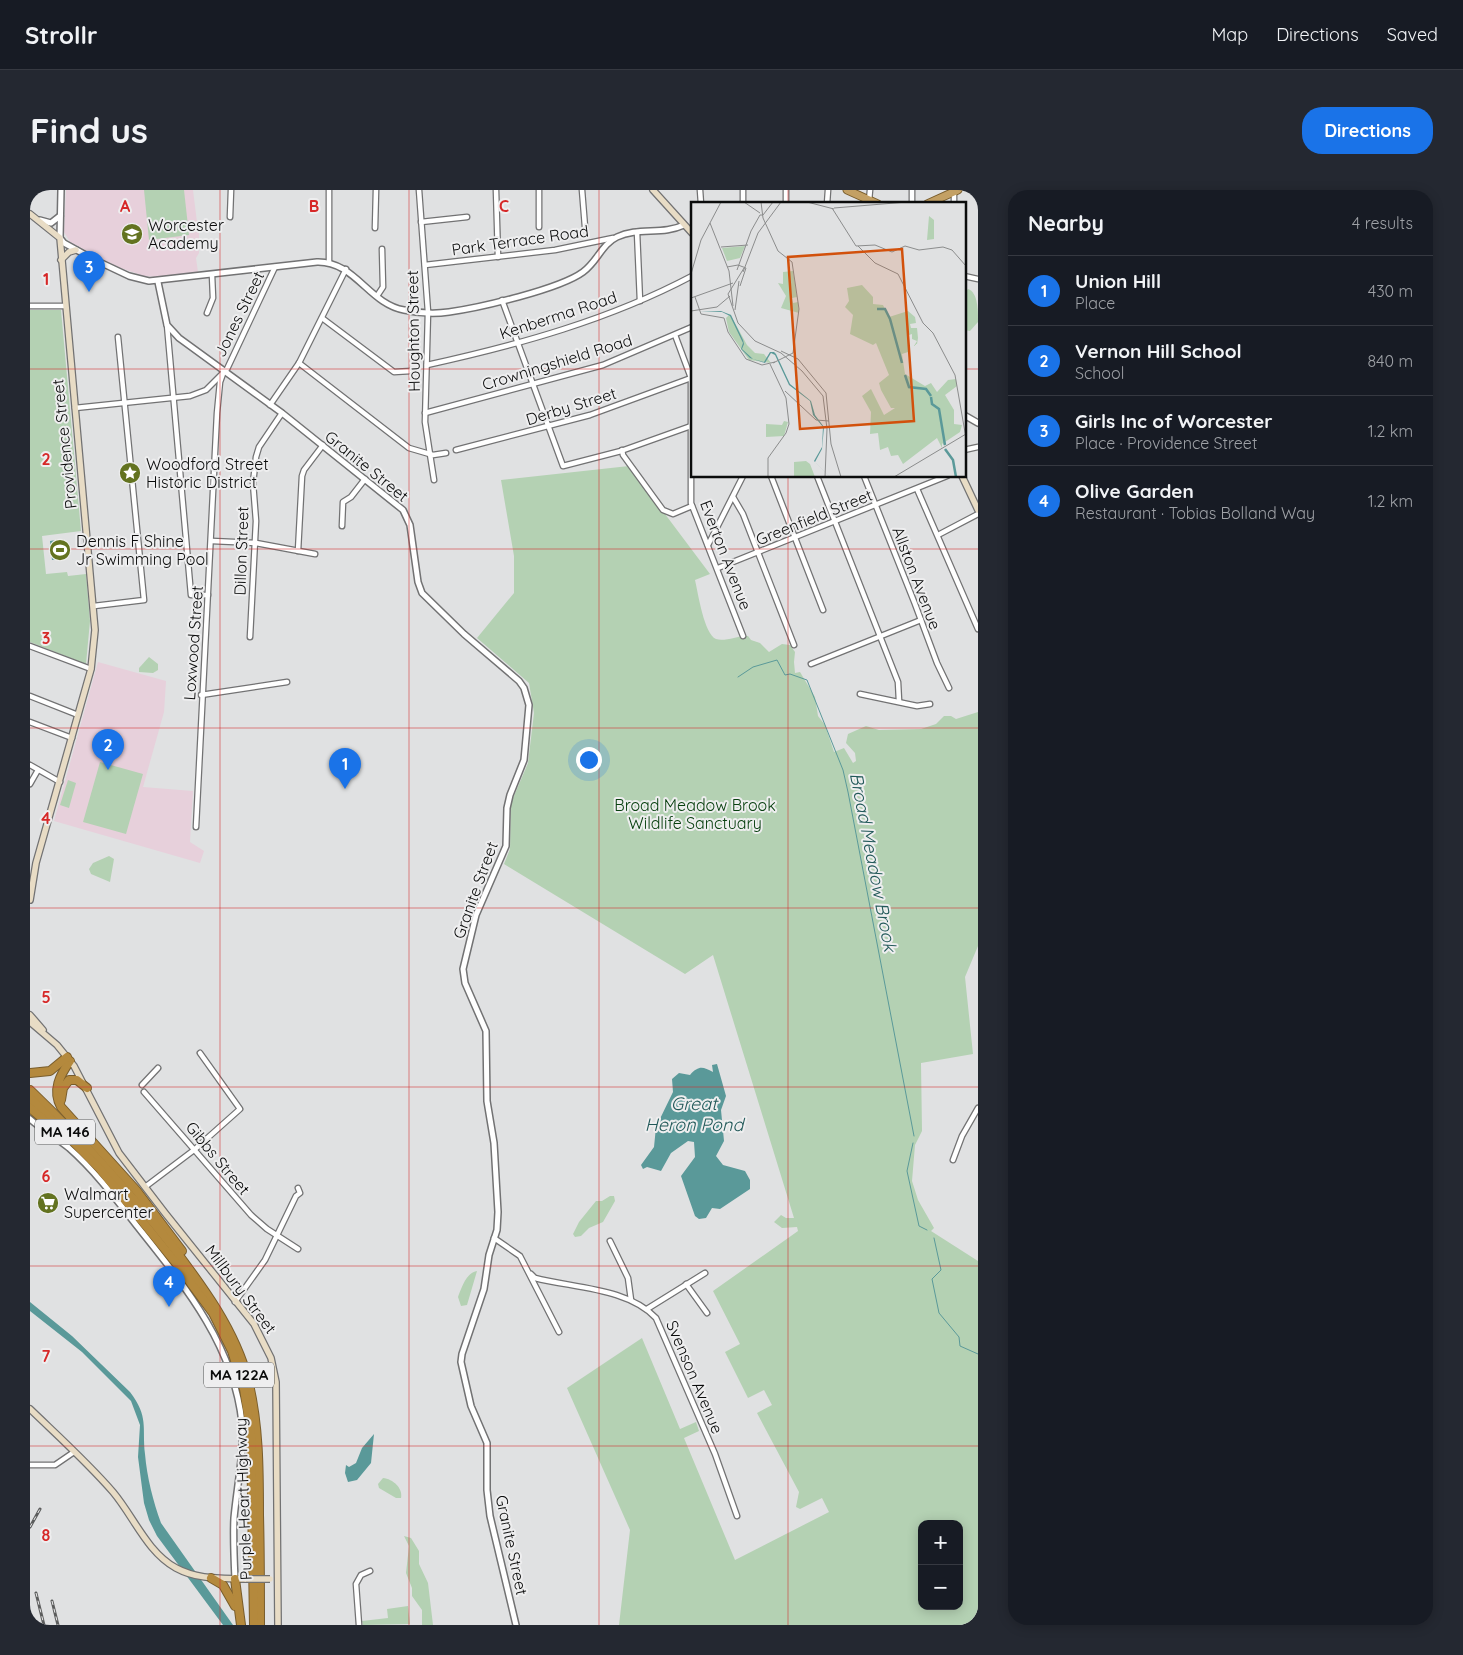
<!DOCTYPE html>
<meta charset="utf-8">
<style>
body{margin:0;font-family:Quicksand,sans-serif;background:#242831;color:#f1f3f6}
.controls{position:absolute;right:15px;bottom:15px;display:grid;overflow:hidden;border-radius:10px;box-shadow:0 2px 12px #0003}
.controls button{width:45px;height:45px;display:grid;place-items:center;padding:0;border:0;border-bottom:1px solid #363941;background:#171b24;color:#f1f3f6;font:25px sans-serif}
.you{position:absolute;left:558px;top:569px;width:18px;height:18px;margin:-12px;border:4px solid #fff;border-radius:50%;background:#1a73e8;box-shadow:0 0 0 8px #1a73e833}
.badge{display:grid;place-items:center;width:32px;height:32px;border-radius:50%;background:#1a73e8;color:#fff;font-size:16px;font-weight:700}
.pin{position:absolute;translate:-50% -41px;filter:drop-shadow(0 1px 2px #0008)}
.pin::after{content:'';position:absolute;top:26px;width:18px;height:15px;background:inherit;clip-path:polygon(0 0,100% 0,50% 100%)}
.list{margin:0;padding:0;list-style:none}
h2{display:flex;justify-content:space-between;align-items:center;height:65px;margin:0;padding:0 20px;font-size:21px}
h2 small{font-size:16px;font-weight:400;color:#9ea1a6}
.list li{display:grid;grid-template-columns:32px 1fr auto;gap:15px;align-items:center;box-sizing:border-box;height:70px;padding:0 20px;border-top:1px solid #363941}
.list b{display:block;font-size:19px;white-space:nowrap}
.list p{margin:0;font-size:16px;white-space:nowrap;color:#9ea1a6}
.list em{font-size:16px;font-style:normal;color:#9ea1a6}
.map{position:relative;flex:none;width:948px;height:1435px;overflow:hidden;border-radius:20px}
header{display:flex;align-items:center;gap:30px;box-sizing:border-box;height:70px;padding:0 25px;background:#171b24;border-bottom:1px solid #363941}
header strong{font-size:24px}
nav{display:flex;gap:28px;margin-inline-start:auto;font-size:18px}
.intro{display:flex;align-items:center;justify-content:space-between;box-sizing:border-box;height:120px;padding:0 30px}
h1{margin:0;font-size:35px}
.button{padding:12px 22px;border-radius:20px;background:#1a73e8;color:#fff;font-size:18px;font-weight:700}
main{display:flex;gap:30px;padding:0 30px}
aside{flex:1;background:#171b24;border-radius:20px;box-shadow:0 2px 12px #0003}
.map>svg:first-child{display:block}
</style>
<header>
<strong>Strollr</strong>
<nav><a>Map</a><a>Directions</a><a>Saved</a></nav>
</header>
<div class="intro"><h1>Find us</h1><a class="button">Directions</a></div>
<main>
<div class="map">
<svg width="948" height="1435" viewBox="0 0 948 1435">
<rect width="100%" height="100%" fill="#e0e1e2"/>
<!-- education -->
<g fill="#e7d0db">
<path d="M36,0h127l4,32h2v31l-3,5 2,14 -40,5 -14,-1 -26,-9 -48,-25 -6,-10z"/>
<path d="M68,472l68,19 -2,31 -21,75 50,4 -3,51 14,9 -4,12 -146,-42z"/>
</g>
<!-- green -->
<g fill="#b4d1b3" fill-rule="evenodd">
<path d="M114,0h40l5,45 -40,5z"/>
<path d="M938,99c10,3 10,22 10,33l-8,9 -6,-1v-37z"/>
<path d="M0,120h31l20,221 -39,5 4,38 21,-2 1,4 18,-2 4,47 -4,43 -56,-22z"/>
<path d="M599,276l81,108 -15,6c3,13 9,54 21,59 9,3 23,-4 32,-3l3,4 9,3 9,9 13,-8 8,1 5,7 -1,10 1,11 5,-1 15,25 3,19 7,9 9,27 10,-4 9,15 3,-2 -1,-8 -9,-10 2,-9 18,-8 13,4 42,-1 15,-5 8,-8h7l5,3 22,-7v234l-13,31 8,77 -52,9 1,68 -7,14 -3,36 6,19 16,28 -3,3 47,30v364h-359l11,-95 -63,-142 75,-50 38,91 16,-7 3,9 -15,7 51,122 94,-48 -7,-14 -22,11 -4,-2 3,-15 -42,-79 15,-8 -8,-15 -16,8 -23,-46 15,-8 -27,-53 85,-60 -1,-4 -15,1 -8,-6 7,-7 5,3h8l-81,-263 -28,19 -181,-110 6,-15 1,-46 17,-40 6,-50 -5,-30 -52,-45 37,-45v-37l-13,-76zM892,1334h37v82h-37z"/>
<path d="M119,467l9,7v6l-5,3 -14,-1v-4z"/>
<path d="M70,572l43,12 -17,60 -43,-12z"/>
<path d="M38,590l8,3 -7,25 -9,-3z"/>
<path d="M79,666l5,3 -4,23 -19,-8 -2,-5 4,-6z"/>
<path d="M580,1006h4l1,5 -12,21 -14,6 -8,8 -6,1 -2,-3 6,-12 17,-21h6z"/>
<path d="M447,1081l-10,34 -6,1 -3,-9c4,-10 8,-24 19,-26z"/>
<path d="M353,1288c10,1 20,10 18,20h-5l-17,-10 -1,-4z"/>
<path d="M374,1346l7,2 8,13v13l9,19 5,42h-11v-15l-10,-14v-8l-6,-15 3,-27z"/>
<path d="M378,1416l2,18 -47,1 -1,-4 26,-3 -1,-9z"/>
</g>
<!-- water -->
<g fill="#5a9999">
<path d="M26,350l1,6 11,-3 -1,15 -15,2 -2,-19z"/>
<path d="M687,874l9,32 -5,14 3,31 -8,15 7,9 22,6 5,9v9l-30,20 -8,-1 -6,10 -7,1 -4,-3 -14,-40 14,-19 -1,-15 -6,-1 -17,12 -10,18 -14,-4 -4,2 -2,-4 13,-18 2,-20 17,-35 -1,-13 7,-6 11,2c9,-10 13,-8 23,-3l-1,-7z"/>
<path d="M0,1112l42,34 58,56c19,25 12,35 15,62 2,23 8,47 16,69l72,102h-10l-66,-89 -8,-16 -5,-17 -6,-46 2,-32 -9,-24 -49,-49 -52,-41z"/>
<path d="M344,1244l-3,29 -14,17 -9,2 -3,-9 1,-8 3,2 7,-4 6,-15z"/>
</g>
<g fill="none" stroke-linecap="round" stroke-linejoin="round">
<!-- stream -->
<g stroke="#5a9999" stroke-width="1">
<path d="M708,487l15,-10 24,-7 8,15 5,-1 17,6 36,90 5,22 66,344"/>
<path d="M883,953l-6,28 12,55 8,4"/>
<path d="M904,1048l7,32 -9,9 7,34 20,24 1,9 18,8"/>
</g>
<!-- minor casing -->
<g stroke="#727273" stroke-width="7">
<g id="minor">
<path d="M299,0v72"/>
<path d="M389,0l9,122 -3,110 9,58"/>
<path d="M466,0l2,67"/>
<path d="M509,0v37"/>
<path d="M552,0l3,37"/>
<path d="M670,0l1,14"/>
<path d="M924,0v14"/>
<path d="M839,11l1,-11"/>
<path d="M713,14v-14"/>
<path d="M756,14v-14"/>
<path d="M797,14l1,-14"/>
<path d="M882,14v-14"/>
<path d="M200,27l1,-27"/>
<path d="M391,32l46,-5"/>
<path d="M345,38l1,-38"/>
<path d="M607,42l3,69"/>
<path d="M395,75l130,-15 58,-12"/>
<path d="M934,86l14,3"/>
<path d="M347,106l6,-9 -1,-38"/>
<path d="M472,110l61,166 58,-15 70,-25"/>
<path d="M0,116h35"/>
<path d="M177,123l6,-15 -1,-23"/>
<path d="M292,128l72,54 17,-1"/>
<path d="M137,135l24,270h17"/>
<path d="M645,145l16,43v125l52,133"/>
<path d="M269,173l110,85 24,7 13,-2"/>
<path d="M397,175c91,-20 182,-45 265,-89"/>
<path d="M240,215l29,-42 47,-94"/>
<path d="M45,218l115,-12 16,-6 21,-21 48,-102"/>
<path d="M395,223l178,-48 89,-38"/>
<path d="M426,260l134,-35 101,-37"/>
<path d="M592,260l1,5 40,55 10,4 19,-8"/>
<path d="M934,260l14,-3"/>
<path d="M741,286l52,134"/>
<path d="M787,286l81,206 1,19"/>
<path d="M834,286l51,128 22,59 12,25"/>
<path d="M887,299l61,140"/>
<path d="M703,307l10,17 51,131"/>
<path d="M312,336l1,-24 8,-5 14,-18"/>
<path d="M908,345l40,-21"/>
<path d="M182,351l44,2 59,11"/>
<path d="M678,355l35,-69"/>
<path d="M268,361l4,-75 2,-6 19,-25"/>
<path d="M688,378l229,-92"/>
<path d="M64,416l50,-6 -26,-263"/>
<path d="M220,447l6,-116 -3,-38 3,-26 3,-10 23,-34"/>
<path d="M0,456l61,23"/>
<path d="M781,474l110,-44"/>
<path d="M830,504l57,12 13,-2"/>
<path d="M171,505l86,-13"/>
<path d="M0,506l48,19"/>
<path d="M0,532l42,16"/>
<path d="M0,575l30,17"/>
<path d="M0,594l8,-14"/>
<path d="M166,637l21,-414 3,-31 4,-11"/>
<path d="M112,895l16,-17"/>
<path d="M114,902l107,123 16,14 31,20"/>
<path d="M923,970l9,-24 16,-28"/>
<path d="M115,997l49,-37 46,-41 -40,-56"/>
<path d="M464,1048l26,18 39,76"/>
<path d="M580,1051l18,37 3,22"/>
<path d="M501,1084l4,4c39,10 93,10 121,40l59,136 22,62"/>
<path d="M656,1094l21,29"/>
<path d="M205,1112l30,-42 31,-64 4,-3 -2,-5"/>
<path d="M617,1119l58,-36"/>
<path d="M0,1275h25l19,-13"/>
<path d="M329,1435l-3,-41 5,-9 9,-4"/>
</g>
</g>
<!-- tertiary casing -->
<g stroke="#727273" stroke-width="8">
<g id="tertiary">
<path d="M31,0l-1,48 4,5 29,16 36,17 20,5 168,-19c38,-1 52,42 87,48 14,3 31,4 45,2 30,-4 111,-23 134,-40 14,-10 19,-28 34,-35 21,-10 46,-2 67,-12"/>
<path d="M10,30l11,3 9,-7"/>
<path d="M128,92l9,43 12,13 103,75 121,97 7,15 8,57 4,11 42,41 55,47 5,7 5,17 -5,55 -14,35 -3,13 -1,38 -30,69 -13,54 2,14 21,48 1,70 7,42 4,69 -1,18 -8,25 -5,34 -22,65 -1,8 10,44 16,37v47l3,26 26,109"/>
<path d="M934,225l14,8"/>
<path d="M0,929c12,11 27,19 39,29 26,23 47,51 68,78 47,59 97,119 105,197 2,32 -5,63 -8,95 -1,20 0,40 1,61"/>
</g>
</g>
<!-- secondary casing -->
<g stroke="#727273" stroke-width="8">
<g id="secondary">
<path d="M623,0l39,43"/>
<path d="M0,24l30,24 35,392 -4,39 -55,194 -6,37"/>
<path d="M31,70l8,-8 7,-2"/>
<path d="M932,286l16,34"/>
<path d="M0,825l13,15"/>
<path d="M0,832l27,23 17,21 45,87 46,60 89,111 17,34 5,24 2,243"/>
<path d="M0,1219c28,27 58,54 83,83 21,25 34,60 63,76 22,12 46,10 70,11"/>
</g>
</g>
<!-- trunk casing -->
<g stroke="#795d2c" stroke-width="9">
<g id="trunk">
<path d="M817,0l31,14"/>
<path d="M897,14l31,-14"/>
</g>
</g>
<!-- motorway casing -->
<g stroke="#795d2c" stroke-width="10">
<g id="motorway">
<path d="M40,871c-10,14 -18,29 -9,46l75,83 46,61"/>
<path d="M0,883l20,-2 17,-14"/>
<path d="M0,900c51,49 98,100 142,156 31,41 63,84 76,134 11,45 11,90 11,135 1,37 1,73 1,110"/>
<path d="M0,908l69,70 77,95 37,50 19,38 12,38 7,45 3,191"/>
<path d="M31,910l2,-12 6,-8h8l10,8"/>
<path d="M0,918l27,23"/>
<path d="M181,1388l12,7 12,21"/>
<path d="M205,1389l6,46"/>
</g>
</g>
<!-- minor -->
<use href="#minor" stroke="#fff" stroke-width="4.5"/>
<!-- tertiary -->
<use href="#tertiary" stroke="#fff" stroke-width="5"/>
<!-- secondary -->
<use href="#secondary" stroke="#e8dcc5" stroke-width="5.5"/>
<!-- trunk -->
<use href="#trunk" stroke="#c3a064" stroke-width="7"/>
<!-- motorway -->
<use href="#motorway" stroke="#b4893d" stroke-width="8"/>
<!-- rail casing -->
<g stroke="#5b5c5c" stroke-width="3">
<g id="rail">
<path d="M0,1337l10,-18"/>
<path d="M6,1403l8,32"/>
<path d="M22,1411l6,24"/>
<path d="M0,1425l2,10"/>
</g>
</g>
<!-- rail -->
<use href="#rail" stroke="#eeeeef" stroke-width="1" stroke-dasharray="4" stroke-linecap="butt"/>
<!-- secondary-bridge casing -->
<g stroke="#727273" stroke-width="8" stroke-linecap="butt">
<path id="secondary-bridge" d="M216,1389h24"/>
</g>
<!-- secondary-bridge -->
<use href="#secondary-bridge" stroke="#e8dcc5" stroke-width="5.5"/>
</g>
<!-- grid -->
<path fill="none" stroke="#d62828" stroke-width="1" stroke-opacity="0.55" d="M190,0v1435M379,0v1435M569,0v1435M758,0v14M0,179h662M934,179h14M758,286v1149M0,359h948M0,538h948M0,718h948M0,897h948M0,1076h948M0,1256h948"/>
<!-- icons -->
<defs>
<g id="school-disc" transform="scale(1.125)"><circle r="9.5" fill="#637320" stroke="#eeeeef"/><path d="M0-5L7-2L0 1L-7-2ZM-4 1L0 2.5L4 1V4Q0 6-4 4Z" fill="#fff"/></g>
<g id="sight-disc" transform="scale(1.125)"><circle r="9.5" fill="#637320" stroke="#eeeeef"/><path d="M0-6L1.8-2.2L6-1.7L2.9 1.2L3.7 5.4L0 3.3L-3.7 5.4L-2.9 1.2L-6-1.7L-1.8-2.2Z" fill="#fff"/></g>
<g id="stadium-disc" transform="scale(1.125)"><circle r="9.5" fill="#637320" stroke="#eeeeef"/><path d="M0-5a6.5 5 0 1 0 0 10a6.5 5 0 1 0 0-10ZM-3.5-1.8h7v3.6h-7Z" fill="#fff"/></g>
<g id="supermarket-disc" transform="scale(1.125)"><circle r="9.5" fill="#637320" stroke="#eeeeef"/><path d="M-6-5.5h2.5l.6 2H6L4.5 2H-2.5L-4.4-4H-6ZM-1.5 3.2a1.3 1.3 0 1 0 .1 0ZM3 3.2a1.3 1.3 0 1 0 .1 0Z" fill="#fff"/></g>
</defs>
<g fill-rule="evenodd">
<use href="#school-disc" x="102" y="44"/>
<use href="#sight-disc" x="100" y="283"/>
<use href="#stadium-disc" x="30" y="360"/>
<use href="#supermarket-disc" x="18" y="1013"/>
</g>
<g text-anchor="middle" stroke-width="4" stroke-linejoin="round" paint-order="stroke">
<!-- shield labels -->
<g fill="#eeeeef" stroke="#4f5050" stroke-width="1">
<rect x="5" y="929.5" width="60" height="25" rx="4"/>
<rect x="174" y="1172.5" width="70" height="25" rx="4"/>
</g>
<g font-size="15" font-weight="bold" fill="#0b0c0c">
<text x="35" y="947">MA 146</text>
<text x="209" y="1190">MA 122A</text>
</g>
<!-- poi labels -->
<g font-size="16" fill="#0b0c0c" stroke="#eeeeef" text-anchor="start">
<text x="118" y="41">Worcester<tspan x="118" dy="18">Academy</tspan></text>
<text x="116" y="280">Woodford Street<tspan x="116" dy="18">Historic District</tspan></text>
<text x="46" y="357">Dennis F Shine<tspan x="46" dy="18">Jr Swimming Pool</tspan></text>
<text x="34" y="1010">Walmart<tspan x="34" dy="18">Supercenter</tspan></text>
</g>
<!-- street labels -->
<g font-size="16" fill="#0b0c0c" stroke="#eeeeef">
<text transform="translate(490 50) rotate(-8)" y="6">Park Terrace Road</text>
<text transform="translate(209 124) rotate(-64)" y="6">Jones Street</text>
<text transform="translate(528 125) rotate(-18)" y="6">Kenberma Road</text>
<text transform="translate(383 141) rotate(-91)" y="6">Houghton Street</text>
<text transform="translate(527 172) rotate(-17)" y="6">Crowningshield Road</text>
<text transform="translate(541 216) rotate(-17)" y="6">Derby Street</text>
<text transform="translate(34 254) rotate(-96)" y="6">Providence Street</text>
<text transform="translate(337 276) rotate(39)" y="6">Granite Street</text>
<text transform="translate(784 327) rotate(-22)" y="6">Greenfield Street</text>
<text transform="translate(211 361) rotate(-88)" y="6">Dillon Street</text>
<text transform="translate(696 365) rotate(69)" y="6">Everton Avenue</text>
<text transform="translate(887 388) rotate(69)" y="6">Allston Avenue</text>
<text transform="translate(163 453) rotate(-86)" y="6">Loxwood Street</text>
<text transform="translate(445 700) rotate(-70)" y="6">Granite Street</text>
<text transform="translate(188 968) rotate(50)" y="6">Gibbs Street</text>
<text transform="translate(211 1099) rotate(53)" y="6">Millbury Street</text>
<text transform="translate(665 1187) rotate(67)" y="6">Svenson Avenue</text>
<text transform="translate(213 1309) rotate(-92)" y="6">Purple Heart Highway</text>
<text transform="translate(482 1355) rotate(78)" y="6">Granite Street</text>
</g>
<!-- park labels -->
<g font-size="16" fill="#08400f" stroke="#eeeeef">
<text x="665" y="621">Broad Meadow Brook<tspan x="665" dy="18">Wildlife Sanctuary</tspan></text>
</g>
<!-- water labels -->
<g font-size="18" font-style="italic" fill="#225959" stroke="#eeeeef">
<text transform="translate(843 672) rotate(79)" y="6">Broad Meadow Brook</text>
<text x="664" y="920">Great<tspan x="664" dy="21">Heron Pond</tspan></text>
</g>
</g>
<!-- overview -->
<g transform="translate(661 12)">
<rect width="275" height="275" fill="#e0e1e2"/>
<path d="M238,14l5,4v19l-7,1zM54,44l-5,12 -13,3 -5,-13zM102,69l4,26 -5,1 1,5 5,-1 1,11 -18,-5 5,-12 -8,-13 5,1v-12zM171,83l11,12v7l10,1 6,12 19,-6 7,6 1,6 -6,1 1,4h6l1,10 -1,6h-1v1h-1v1h-1l3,-5 -5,-2v-5l-3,1 -1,17 -6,2 3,20 20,12 6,-3 6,9 11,-12 8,-1 1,7 -12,9 9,15v14l8,1 -2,7 -15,10v4l-3,-3v5l-5,-10 -34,26 -5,-9 -7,1 -3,-9 -8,3 -2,-17 -8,1 1,-22 -9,-16 9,-7 13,26 11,-7h-4l-10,-18 -2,-7 10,-8 -13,-32 -3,2 -23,-11 3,-19 -8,-8 4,-6 -2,-13zM39,112l17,31 8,8 9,1 7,9 -22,-3 -20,-28 -3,-14zM93,219l4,1 -4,14 -18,1v-13l16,1zM115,259l4,3 5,13h-21v-15z" fill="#b4d1b3"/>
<path d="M9,109h21l10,4 12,25 1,4 -2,5 11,10 11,3 6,-10h4l2,2 14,30 21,17 4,14 9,12 -2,22 -7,13 15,15 -16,-16 8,-14 1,-20 -10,-12 -3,-14 -21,-16 -14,-30 -4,-2 -6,10 -15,-5 -9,-9 2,-6 -13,-27 -8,-4z" fill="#5a9999"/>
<path fill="none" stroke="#5a9999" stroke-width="2.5" d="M186,107h8l5,10 12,44M214,173l4,12 17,2 5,7M240,195l1,7 7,5 6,36M254,247l8,11 3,17"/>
<path fill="none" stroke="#8b8c8c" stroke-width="1" d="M53,0l16,11M70,0l2,16 15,33 14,11 7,47 -6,44 -20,10M116,0l27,7M141,6l24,38 19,-1 17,7 13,-6 14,4 24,-3 9,3 14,16M143,6l73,-6M72,13l10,-13M19,21l19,48 4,35M167,44l17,17 23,11 25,49 10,10 22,42 11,63M30,45l27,-2M36,65l11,-2 8,3 -6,18M53,66l-16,26 10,29 17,18 26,12 21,18 21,25 4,33 -2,48M46,68l14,-39 9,-16h3M52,70l15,-39 23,-31M0,72l10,-34 20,-38M4,95l6,17 23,4 4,14 18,27 16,6 13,-3M0,96l42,-15M44,108l4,-29M0,109l26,-4 13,-11M90,149l17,8 28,34 5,51 10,33M94,189l31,29 13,1M77,275v-19l18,-25 3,-9 -3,-26 -16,-34M203,275l72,-43"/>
<path fill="#d2510c" fill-opacity="0.15" stroke="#d2510c" stroke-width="2.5" d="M211,47l12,172 -114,8 -12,-172z"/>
<rect width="275" height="275" fill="none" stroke="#0b0c0c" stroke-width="2.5"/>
</g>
<g font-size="16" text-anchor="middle" font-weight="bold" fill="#d62828" stroke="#eeeeef" stroke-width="4" stroke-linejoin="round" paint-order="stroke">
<text x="95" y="22">A</text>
<text x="284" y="22">B</text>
<text x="474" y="22">C</text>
<text x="16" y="95">1</text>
<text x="16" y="275">2</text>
<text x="16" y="454">3</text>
<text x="16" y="634">4</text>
<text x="16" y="813">5</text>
<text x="16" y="992">6</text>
<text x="16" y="1172">7</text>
<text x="16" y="1351">8</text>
</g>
</svg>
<div class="controls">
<button>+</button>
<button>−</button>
</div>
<div class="you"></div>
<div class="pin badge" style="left:315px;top:599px">1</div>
<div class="pin badge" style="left:78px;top:580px">2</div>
<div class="pin badge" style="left:59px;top:102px">3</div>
<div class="pin badge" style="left:139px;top:1117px">4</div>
</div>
<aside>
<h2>Nearby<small>4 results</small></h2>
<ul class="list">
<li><span class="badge">1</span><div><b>Union Hill</b><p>Place</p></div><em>430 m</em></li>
<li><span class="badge">2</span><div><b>Vernon Hill School</b><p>School</p></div><em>840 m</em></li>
<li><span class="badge">3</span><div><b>Girls Inc of Worcester</b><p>Place · Providence Street</p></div><em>1.2 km</em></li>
<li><span class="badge">4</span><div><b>Olive Garden</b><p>Restaurant · Tobias Bolland Way</p></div><em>1.2 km</em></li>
</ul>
</aside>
</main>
